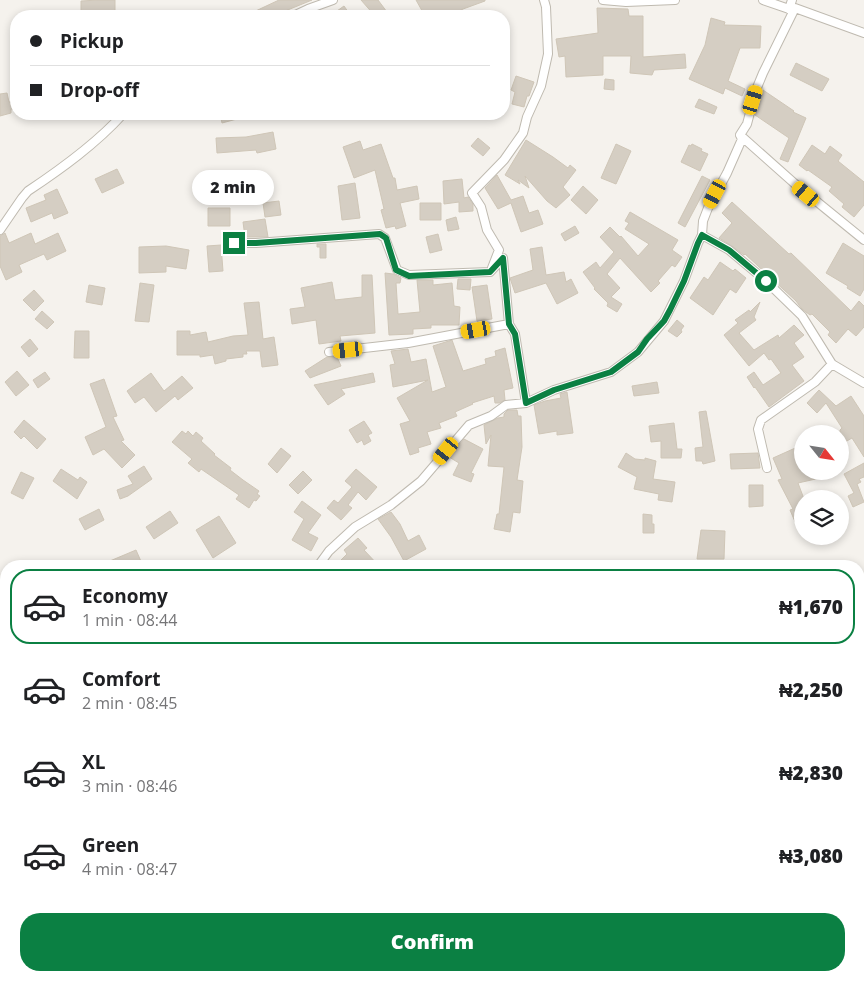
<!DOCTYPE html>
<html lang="en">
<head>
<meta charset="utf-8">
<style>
	:root { --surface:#fff; --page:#f2f2f2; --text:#202124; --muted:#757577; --line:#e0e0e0; --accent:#0b8043 }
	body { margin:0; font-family:"Open Sans",sans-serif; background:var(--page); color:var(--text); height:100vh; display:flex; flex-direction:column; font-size:19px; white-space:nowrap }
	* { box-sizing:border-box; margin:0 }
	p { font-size:16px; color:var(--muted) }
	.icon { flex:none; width:28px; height:28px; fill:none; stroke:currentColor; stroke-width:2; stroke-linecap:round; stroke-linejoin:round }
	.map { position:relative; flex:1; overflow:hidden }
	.drawer { position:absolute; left:0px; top:560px; width:865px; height:421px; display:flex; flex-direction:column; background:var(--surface); border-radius:20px 20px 0 0; box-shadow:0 2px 8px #0003 }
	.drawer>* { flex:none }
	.guide { position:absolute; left:10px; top:10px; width:500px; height:110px; border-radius:20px; box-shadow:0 2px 8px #0003; display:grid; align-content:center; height:110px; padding:0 20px; background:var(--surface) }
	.needle { width:32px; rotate:120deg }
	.tools { position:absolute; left:794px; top:425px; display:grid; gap:10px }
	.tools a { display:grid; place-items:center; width:55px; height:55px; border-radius:50%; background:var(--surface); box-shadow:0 2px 8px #0003; font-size:25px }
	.end { position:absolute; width:22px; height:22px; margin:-11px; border:6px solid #0b8043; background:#fff; box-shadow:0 0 0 2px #fff }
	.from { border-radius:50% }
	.bubble { position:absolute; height:35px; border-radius:18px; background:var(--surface); box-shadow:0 2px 8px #0003; font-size:16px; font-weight:800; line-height:35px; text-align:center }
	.car { position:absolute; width:15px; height:30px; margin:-15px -8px; border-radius:6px; box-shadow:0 0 4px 1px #0007; background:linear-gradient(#f5c518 24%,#345 0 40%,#f5c518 0 76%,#345 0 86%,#f5c518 0) }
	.guide b { display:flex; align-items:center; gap:18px; height:48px; font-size:19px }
	.guide b+b { border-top:1px solid var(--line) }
	.guide i { width:12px; height:12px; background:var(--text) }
	ul { padding:9px 0 0; list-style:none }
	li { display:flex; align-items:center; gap:15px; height:75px; margin:0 10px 8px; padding:0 10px; border:2px solid transparent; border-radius:20px }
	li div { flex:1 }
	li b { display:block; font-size:19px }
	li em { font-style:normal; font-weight:800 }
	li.current { border-color:var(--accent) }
	li>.icon { width:45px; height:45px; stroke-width:1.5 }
	.action { display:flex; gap:10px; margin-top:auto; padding:10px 20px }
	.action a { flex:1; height:58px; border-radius:20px; background:var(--accent); color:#fff; font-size:20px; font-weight:800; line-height:58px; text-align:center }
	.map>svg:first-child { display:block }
	.residential { fill:#e8e4db }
	.building { fill:#d5cec3; stroke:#cfc6b7 }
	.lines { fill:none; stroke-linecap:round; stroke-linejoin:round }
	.minor-casing { stroke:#bfbab0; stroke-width:10 }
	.minor { stroke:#fff; stroke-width:8 }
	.route { stroke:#0b8043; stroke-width:6 }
</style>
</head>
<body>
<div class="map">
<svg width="864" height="981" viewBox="0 0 864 981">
	<rect width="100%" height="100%" fill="#f5f2ed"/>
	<path class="residential" d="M6,909V975H308L310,981H0V911Z"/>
	<path class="building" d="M98,0H115V14L81,16V1Z
		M279,0H312L273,16H245Z
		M361,0H378L390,16H375Z
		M416,0H485V1L463,9L450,16H425Z
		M344,6L351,16H330Z
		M597,8L628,9L629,16H643V57L685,54L686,68L654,70L652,75L630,73L631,56H603V75L566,77L565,56L559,57L556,39L598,33Z
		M711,18L725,22L724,25L761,26L760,48H740L728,81L745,89L742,96L725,88L723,94L689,79L705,45Z
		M796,63L829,79L822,91L790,75Z
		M516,76L534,82L529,96H527L524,107L512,104L515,92L511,90Z
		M605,79L614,80V90L604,89Z
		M763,90L794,111L793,112L806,118L788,162L780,159L789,138L755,115Z
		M7,93L9,102H11L13,109H11V113L0,116V94Z
		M699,99L717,107L714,114L695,107Z
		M220,114H247L248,116L222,123Z
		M273,132L276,149L257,153L256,150L217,153L216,138L246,137Z
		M478,138L490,148L483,156L471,146Z
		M526,140L553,157L568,168L570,165L576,170L563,187L570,195L556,208L547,201L525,176L529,188L518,180L520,184L505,175Z
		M360,141L363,150L381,144L393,178H395L397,190L417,186L419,199L400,203L406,226L396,229L395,226L386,228L381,210L384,209L375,170L354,178L343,147Z
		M616,144L631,151L616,184L601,178Z
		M692,144L702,149L701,151L708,154L700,171L681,162L689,145L691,146Z
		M812,145L825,154L830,146L842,155L838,161L864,182V205L854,217L842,207L844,204L829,191L832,187L808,170L807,171L799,165Z
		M117,169L124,183L102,193L95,179Z
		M497,175L511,200L523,196L529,213L538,210L543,224L521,232L511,203L498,209L485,188Z
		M702,176L710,180L685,227L678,223Z
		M462,179L464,198L468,197L473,204V211L459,212V202L444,204L443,181Z
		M355,183L360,218L342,220L338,186Z
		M583,186L598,200L586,214L571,200Z
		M57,189L68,213L54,219L52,213L31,222L26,208L46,200L44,195Z
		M279,201L281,215L265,217L263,203Z
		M732,202L789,254L791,253L851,311L859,301L864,306V327L856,336L848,329L836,343L828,335L830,332L812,314L810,315L802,309L796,301L745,254L744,255L732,246L719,238L732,223L722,213Z
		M420,203H441V220H420Z
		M208,208H230V226H208Z
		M630,212L678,240L672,250L682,257L675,267L672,265L658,281L660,283L651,292L620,258L607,274L620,288L611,297L622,304L617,312L607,306L608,303L594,289L595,288L583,272L596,262L600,268L614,252L600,237L610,227L620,237L621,236L638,256L649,244L625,229L629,223L625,221Z
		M456,217L459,229L448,231L446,220Z
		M265,219L268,237H245L243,222Z
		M575,226L579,233L565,241L561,234Z
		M5,233L9,243L31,233L35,244L58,233L66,251L47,260L44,254L19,265L22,272L6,280L0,266V236Z
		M438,234L442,250L430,253L426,237Z
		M843,243L864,256V289L860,296L847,288L848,286L826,273Z
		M317,244H326V258H320V247H317Z
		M221,245L223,271L209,272L207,246Z
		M166,246L189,250L186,269L166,266V272L139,273V247Z
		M542,247L546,275L564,272L566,282L571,279L578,293L557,304L546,283L515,293L510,278L533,270L530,249Z
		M720,262L733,271L735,269L746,278L736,293L730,289L713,315L690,298L704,277L708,280Z
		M385,273L393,274L401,278L400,283H396L398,314L420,312L417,280H433V285L452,283L454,306L460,307L459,325H431V328L413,329V334L389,335Z
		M362,275H372L375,333L340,336L341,341L319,344L316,320L292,324L290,309L305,307L301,288L332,282L335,300L362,297Z
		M458,279H471L470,290L457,289Z
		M140,283L154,285L149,322L135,321Z
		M89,285L105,288L102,305L86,302Z
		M487,285L492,319L477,321L472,287Z
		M34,290L44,301L34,311L23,300Z
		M259,302L263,339L274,337L278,365L262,367L260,351H246L247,354H243V357L226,359V361L215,364L213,355L200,357V355H177V331H190V335L206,332L208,342L233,336L248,335L244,303Z
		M760,302L754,317L756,320L739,333L754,350L778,335L779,338L794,325L804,335L794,343L804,357L792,365L804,381L769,407L755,387L754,388L747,377L754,372L763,385L781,373L771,359L769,360L764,353L749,366L724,335L738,323L735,320L749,310L750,312Z
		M42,311L54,322L47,329L35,319Z
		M677,320L684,326L681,330L682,332L677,337L668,331Z
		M75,331H89V358H74Z
		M30,339L38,349L29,357L21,347Z
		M452,340L463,371L486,364L485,359L496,356L495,351L505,348L513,388L504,390L505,400L499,403H495L494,396L472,403L473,404L455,412L457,416L439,423L441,428L427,432L431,444L418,448L419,452L410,455L400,424L410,421L397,398L428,380L393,387L390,365L395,364L391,351L408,349L411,362L426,359L432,392L446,387L433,346Z
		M327,357H337L341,366L310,378L305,371Z
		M17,371L29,385L16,396L5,382Z
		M45,372L50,379L38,388L33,380Z
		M151,373L164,391L182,376L193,388L178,400L175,396L156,412L144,397L135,403L127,391Z
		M373,373L375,382L341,389L345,394L328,405L314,385Z
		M104,379L117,416L113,417L124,440L121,441L135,455L122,468L104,449L93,455L85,437L106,427L90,384Z
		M657,382L659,393L634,396L632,386Z
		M819,390L836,406L851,396L864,416V457L852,438L840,445V430L842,428L826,403L817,413L807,403Z
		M567,392L573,433L557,435V431L539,434L534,405L545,401L561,398L560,394Z
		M508,410H517L518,416H521L522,447L517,480L523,481L520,513L513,512L510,532L494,529L497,514H499L504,467L488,466L491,435L486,444L484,425L498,418L504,417V414Z
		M706,411L715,461L703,464L702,461H696L695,448L703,447L699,412Z
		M24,420L46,439L37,449L24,436L21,439L14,432Z
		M364,421L372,433L368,435L371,441L364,445L362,440L357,443L349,430Z
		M674,423L677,449H682L681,458H661V441L651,442L649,426Z
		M182,431L186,434L188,431L193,436L196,432L203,438L201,441L215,454L214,455L231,468L230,470L243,480L259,491L257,494L260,496L256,501L254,500L249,508L236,499L239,495L201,469L199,472L188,463L192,459L172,442Z
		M464,439L483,449L471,473L474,474L471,482L453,475L459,463L449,457Z
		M802,445V471H818L820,478L798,483L804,499H802V521L796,524L790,510L793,509L778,480L782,479L773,458Z
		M281,448L291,456L277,473L268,464Z
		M626,453L635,459L645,460V458L656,461L653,479L675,482L672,502L658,500L659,494L634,489L637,477L618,467Z
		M758,453L760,468L731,469L730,454Z
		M864,463V477L859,479L861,482L857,484L864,502L853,507L848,496L854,493L844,474Z
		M144,466L152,479L128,496L120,499L117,490L133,484L128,476Z
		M61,469L78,480L80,477L87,482L77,499L53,481Z
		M356,469L377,487L366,500L358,492L348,505L352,508L341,520L327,508L334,500L338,503L352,487L345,481Z
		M303,471L312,480L298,494L289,485Z
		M21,472L34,478L23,499L11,493Z
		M749,485H763V506L749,507Z
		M302,501L321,515L308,533L318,538L311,551L292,540L304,519L294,512Z
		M99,509L104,520L85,530L79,519Z
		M170,511L178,523L154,539L146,527Z
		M391,512L400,524L408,541L419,535L426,549L404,561L391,537L378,519Z
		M643,514L652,515V524H654V533H643Z
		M219,516L236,543L213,558L196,530Z
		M701,530L725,531L724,559H697Z
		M358,538L367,548L364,550L379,566H335L347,554L344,550Z
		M136,550L143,566H98Z"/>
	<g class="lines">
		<defs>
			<path id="minor" d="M603,0L626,2L675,0
				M763,0L789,9
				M795,8L864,33
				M293,16L308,9L333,0
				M740,135L794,183L864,240
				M0,230L22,198L28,191C61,169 96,144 123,114
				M702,235L729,250L766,281L802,316L832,364L864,383
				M233,243H256L379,234L385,238L397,270L409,275L490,272L503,258L509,324L515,334L526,403
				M492,268L499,250L487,230L481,207L472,193L504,160L523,133L527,117L541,86L548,54L546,7L544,0
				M329,352L408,343L509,324
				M767,468L758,429L761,420L815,382L832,364
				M318,566L329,551L355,527L391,505L421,481L469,425L491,416L506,405L526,403L554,390L611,372L638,352L664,321L684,281L698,243L702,235L703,221L708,208L727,173L742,139L740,135L747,124L756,90L763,73L795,8L789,9L792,0
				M394,975L396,981
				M693,975V981
				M831,975L833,981
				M241,981L242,975
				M575,981L576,975"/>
		</defs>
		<use href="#minor" class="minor-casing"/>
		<use href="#minor" class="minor"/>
	</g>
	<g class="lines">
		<path class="route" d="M234,243H256L380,234L386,238L396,270L409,276L490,272L503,258L509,324L515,334L526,403L554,390L611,372L638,352L647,339L664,321L670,310L684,281L698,243L702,235L729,250L766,281"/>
	</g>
</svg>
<div class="tools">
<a><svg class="needle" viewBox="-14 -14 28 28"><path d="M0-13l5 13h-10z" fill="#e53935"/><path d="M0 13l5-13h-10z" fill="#757577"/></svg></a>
<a><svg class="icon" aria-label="layers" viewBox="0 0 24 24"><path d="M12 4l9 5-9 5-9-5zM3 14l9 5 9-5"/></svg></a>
</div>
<i class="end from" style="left:766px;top:281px"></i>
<i class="end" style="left:234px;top:243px"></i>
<div class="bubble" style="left:192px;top:170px;width:82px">2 min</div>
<i class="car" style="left:753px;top:100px;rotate:17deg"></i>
<i class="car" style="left:715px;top:194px;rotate:208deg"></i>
<i class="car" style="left:806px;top:194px;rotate:310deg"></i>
<i class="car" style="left:476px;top:330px;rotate:260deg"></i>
<i class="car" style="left:348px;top:350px;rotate:264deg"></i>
<i class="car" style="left:446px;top:451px;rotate:219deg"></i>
<div class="guide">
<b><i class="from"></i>Pickup</b>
<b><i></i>Drop-off</b>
</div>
<section class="drawer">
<ul>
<li class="current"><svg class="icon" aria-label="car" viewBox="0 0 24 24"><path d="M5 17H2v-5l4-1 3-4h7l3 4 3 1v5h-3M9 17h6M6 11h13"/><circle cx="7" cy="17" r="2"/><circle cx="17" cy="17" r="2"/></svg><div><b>Economy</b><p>1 min · 08:44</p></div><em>₦1,670</em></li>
<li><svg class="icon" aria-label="car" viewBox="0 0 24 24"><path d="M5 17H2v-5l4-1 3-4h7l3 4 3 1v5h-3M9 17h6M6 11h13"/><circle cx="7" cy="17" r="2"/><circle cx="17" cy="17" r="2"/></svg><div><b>Comfort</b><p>2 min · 08:45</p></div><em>₦2,250</em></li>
<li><svg class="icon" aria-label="car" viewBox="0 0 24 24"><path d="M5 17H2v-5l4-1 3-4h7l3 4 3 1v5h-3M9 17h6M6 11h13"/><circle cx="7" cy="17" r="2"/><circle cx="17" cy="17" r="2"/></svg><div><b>XL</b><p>3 min · 08:46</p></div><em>₦2,830</em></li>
<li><svg class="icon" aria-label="car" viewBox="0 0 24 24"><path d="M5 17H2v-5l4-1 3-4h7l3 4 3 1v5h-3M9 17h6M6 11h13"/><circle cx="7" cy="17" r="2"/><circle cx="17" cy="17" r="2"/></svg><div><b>Green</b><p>4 min · 08:47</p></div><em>₦3,080</em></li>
</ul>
<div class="action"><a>Confirm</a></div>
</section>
</div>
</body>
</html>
